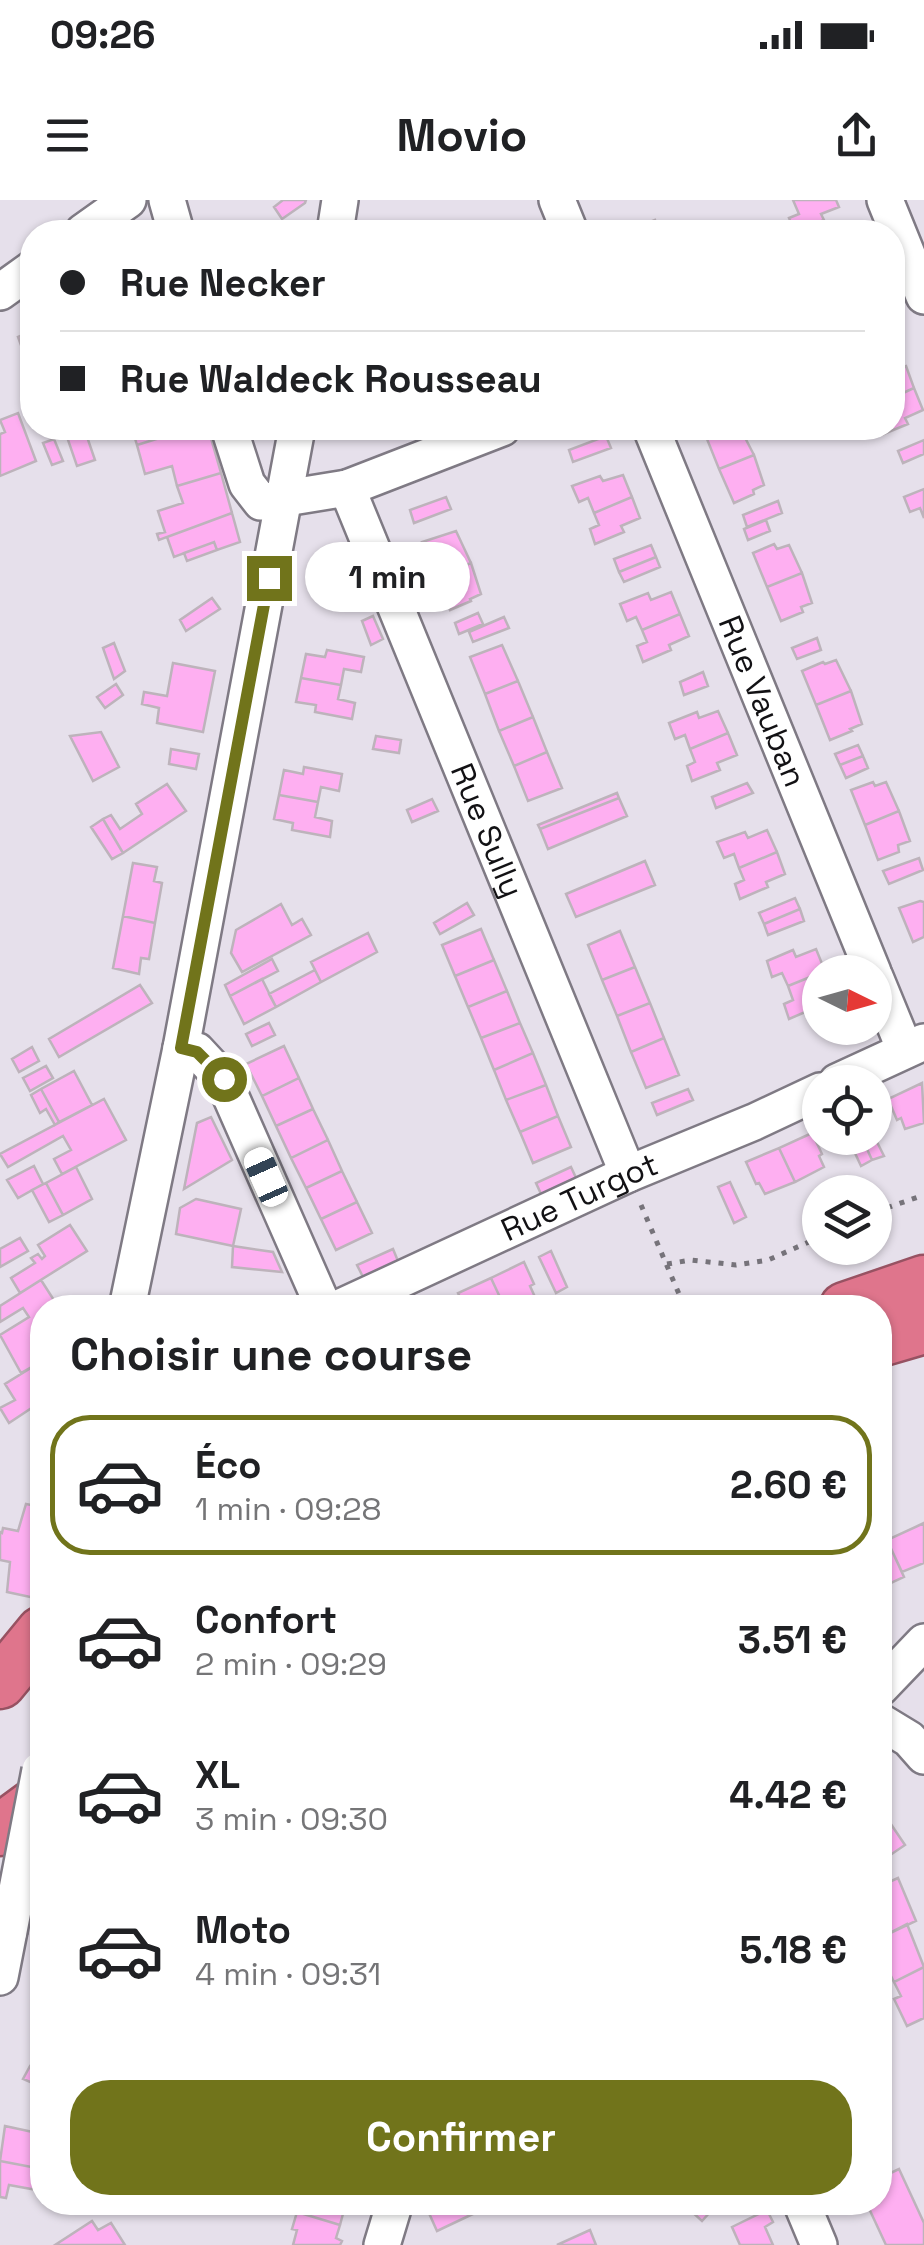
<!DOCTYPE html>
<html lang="fr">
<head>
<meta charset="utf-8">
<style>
	:root { --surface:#fff; --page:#f6f6f6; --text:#202124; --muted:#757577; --line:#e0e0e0; --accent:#71741b }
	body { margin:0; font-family:"Space Grotesk",sans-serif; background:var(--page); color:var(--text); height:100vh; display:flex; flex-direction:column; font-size:38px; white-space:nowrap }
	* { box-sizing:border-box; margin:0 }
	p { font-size:32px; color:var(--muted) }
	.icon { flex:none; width:55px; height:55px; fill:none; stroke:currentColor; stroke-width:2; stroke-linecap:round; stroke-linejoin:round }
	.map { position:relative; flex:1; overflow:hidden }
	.side { position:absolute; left:30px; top:1095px; width:862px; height:920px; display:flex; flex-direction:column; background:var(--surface); border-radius:40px; box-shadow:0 2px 8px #0004 }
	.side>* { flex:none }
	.hud { position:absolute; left:20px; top:20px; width:885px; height:220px; border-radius:40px; box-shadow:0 2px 8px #0004; display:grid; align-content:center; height:220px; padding:0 40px; background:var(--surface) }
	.needle { width:65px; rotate:95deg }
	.tools { position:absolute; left:802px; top:755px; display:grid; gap:20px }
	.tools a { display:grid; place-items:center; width:90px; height:90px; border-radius:50%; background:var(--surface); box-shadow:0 2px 8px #0004; font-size:50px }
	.end { position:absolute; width:45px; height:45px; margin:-22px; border:12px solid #71741b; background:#fff; box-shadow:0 0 0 5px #fff }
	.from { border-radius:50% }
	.bubble { position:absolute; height:70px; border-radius:35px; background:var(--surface); box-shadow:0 2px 8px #0004; font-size:32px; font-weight:800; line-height:70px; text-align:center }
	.car { position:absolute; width:30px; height:60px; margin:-30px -15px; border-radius:12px; box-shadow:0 0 8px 2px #0007; background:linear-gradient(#fff 24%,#345 0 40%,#fff 0 76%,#345 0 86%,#fff 0) }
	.hud b { display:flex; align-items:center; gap:35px; height:95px; font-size:38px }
	.hud b+b { border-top:2px solid var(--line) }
	.hud i { width:25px; height:25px; background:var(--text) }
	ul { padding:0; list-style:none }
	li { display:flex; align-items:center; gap:30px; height:140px; margin:0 20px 15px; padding:0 20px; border:5px solid transparent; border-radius:40px }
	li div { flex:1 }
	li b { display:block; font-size:38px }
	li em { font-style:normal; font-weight:800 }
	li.selected { border-color:var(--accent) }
	li>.icon { width:90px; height:90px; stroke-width:1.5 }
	h2 { padding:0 40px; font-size:45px; line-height:120px }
	.button { display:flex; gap:20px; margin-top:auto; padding:20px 40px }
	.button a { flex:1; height:115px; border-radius:40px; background:var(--accent); color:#fff; font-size:40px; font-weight:800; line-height:115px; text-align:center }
	.status { display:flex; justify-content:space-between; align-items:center; height:70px; padding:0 50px; background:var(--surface); direction:ltr }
	.status svg { height:28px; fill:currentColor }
	header { display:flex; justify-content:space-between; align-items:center; height:130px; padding:0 40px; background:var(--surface); font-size:45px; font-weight:800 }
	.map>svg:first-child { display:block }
	.building { fill:#feaff1; stroke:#bdb3bb; stroke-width:2.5 }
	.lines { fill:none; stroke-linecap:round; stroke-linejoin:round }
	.minor-casing { stroke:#7f7a84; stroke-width:40 }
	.highway-casing { stroke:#975262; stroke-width:55 }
	.path { stroke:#76737a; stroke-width:5; stroke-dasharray:5 8; stroke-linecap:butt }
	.minor { stroke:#fff; stroke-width:35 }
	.highway { stroke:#df758c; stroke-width:50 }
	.minor-bridge-casing { stroke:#7f7a84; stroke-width:40; stroke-linecap:butt }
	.minor-bridge { stroke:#fff; stroke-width:35 }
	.route { stroke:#71741b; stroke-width:12 }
	.labels { text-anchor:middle; stroke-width:10; stroke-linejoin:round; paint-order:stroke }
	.street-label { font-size:32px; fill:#121114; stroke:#e6e0eb }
</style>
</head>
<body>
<div class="status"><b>09:26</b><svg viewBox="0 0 49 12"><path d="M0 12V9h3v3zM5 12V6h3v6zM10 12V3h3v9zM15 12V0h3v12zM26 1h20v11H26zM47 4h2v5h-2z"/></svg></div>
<header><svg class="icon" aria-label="menu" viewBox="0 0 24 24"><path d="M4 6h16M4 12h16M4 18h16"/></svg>Movio<svg class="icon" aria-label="share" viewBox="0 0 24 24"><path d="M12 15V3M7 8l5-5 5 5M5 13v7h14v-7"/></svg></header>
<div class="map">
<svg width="924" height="2045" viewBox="0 0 924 2045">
	<rect width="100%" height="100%" fill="#e6e0eb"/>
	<path class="building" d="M283,0H306L305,3L282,19L274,7Z
		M793,0H836L839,7L821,14L824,20L795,32L789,18L799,14Z
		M655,20L659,32H621L642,23L643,25Z
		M32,131V157L26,159L18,137Z
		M906,166L914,188L892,198V171Z
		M914,188L923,210L905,218L908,224L879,236L875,228H892V198Z
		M18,213L36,261L0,276V234L5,232L0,220Z
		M59,228H84L95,260L77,266L66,234L62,235Z
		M136,228H192L137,245L132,229Z
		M192,228H208L221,273L177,286L172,266L145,274L137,245Z
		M722,228H727L728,231L740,228L754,255L719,269L705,234Z
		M606,236L611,248L573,262L569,250Z
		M54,239L63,261L52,265L43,243Z
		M924,240V254L903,263L898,251Z
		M754,255L764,285L753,290L754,294L734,303L719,269Z
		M221,273L232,313L159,340L157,334L165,332L158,311L183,303L177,286Z
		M623,275L632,297L594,313L588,298L579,302L572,286L600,276L603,281Z
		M924,289V318L920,308L910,312L904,297Z
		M446,297L451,309L414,323L410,310Z
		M632,297L640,318L621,326L624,332L595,344L590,329L599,325L594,313Z
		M778,301L782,313L747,327L743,315Z
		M232,313L240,342L217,350L214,342L174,357L167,337Z
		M766,320L770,331L748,340L744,329Z
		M456,331L471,363L436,377L422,342Z
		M214,342L217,350L187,361L184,353Z
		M774,344L777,349L789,345L802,373L767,387L753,353Z
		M651,345L656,357L619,372L614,359Z
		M656,357L660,367L624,382L619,372Z
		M471,363L481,394L470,399L471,401L450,410L436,377Z
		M802,373L812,403L801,407L803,412L781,421L767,387Z
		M671,392L680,414L642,430L636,417L627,421L620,404L648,393L651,400Z
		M212,398L220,409L186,431L180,420Z
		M478,413L483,424L459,434L455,423Z
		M680,414L689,436L669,445L671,450L643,462L637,446L647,442L642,430Z
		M373,416L383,439L371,445L362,421Z
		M504,417L509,428L473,442L469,432Z
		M817,438L821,450L797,459L792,448Z
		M114,443L125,471L114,479L103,448Z
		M502,445L518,481L485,494L470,457Z
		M327,450L364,457L361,472L344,469L341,485L301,478L306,454L325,457Z
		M836,460L851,491L816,505L802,471L823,462L825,464Z
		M173,463L215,471L203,532L157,523L159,508L142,504L144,492L167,496Z
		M703,472L708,486L684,495L680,482Z
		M301,478L341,485L338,499L355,503L352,519L315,512L316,505L296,502Z
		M518,481L533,517L499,531L485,494Z
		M116,484L123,495L105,508L97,497Z
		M851,491L862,524L850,529L852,531L830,540L816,505Z
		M718,511L728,533L690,549L685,535L675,539L669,523L697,512L699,518Z
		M533,517L547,552L514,566L499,531Z
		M101,532L119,567L93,581L70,536Z
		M728,533L737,555L717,563L720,570L692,581L687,566L695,562L690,549Z
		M376,536L401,540L399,553L373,549Z
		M858,545L863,556L840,565L835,554Z
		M171,549L199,554L196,569L169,564Z
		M547,552L562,588L528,601L514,566Z
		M863,556L868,568L846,578L840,565Z
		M304,567L342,574L339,591L321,587L318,602L279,595L284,570L303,574Z
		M873,582L875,586L886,582L899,611L865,625L851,590Z
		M747,583L753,593L716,608L712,597Z
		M167,584L186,611L123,653L103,619L111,615L120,629L142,614L136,604Z
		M617,593L619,598L540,629L538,625Z
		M279,595L318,602L315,617L332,621L330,637L292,630L293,623L274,619Z
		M619,598L627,616L548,649L540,629Z
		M432,599L438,611L412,622L407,610Z
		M899,611L910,641L898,645L899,652L878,660L865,625Z
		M103,619L123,653L112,659L91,627Z
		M767,630L777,652L739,668L734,654L724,658L717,642L745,632L748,638Z
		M777,652L785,674L766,682L768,687L740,699L735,684L744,680L739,668Z
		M919,658L923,670L889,684L883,671Z
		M645,661L655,685L576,717L566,694Z
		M133,663L157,667L154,681L162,683L155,723L123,716Z
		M795,698L800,709L764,724L759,713Z
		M920,701L924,702V737L913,742L899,708Z
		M467,703L474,715L440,734L434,723Z
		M281,704L292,725L302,719L311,735L242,772L231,753L236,730Z
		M800,709L804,721L768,735L764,724Z
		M123,716L155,723L149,759L141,758L139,774L113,768Z
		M481,729L494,760L455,776L442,745Z
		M620,731L635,767L602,780L588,745Z
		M368,733L377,752L321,782L311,762Z
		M816,749L825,771L788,786L782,773L772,777L767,761L793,750L796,757Z
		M272,759L278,771L230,796L225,785Z
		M494,760L507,791L468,807L455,776Z
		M635,767L650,803L617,816L602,780Z
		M315,770L321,782L276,807L269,794Z
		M820,773V799L815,801L817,807L789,819L784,804L793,800L788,786Z
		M262,779L276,807L244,824L230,796Z
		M140,785L152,803L59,857L49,839Z
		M507,791L520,823L481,838L468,807Z
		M650,803L664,838L631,852L617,816Z
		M269,823L275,835L252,846L246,834Z
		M520,823L533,853L494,870L481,838Z
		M664,838L679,875L646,888L631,852Z
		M284,846L299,878L262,896L246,864Z
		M32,847L39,861L19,872L12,859Z
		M533,853L546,885L506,900L494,870Z
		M46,866L53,878L30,891L23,878Z
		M74,871L92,905L59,922L41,889Z
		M299,878L313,909L276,926L262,896Z
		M922,883L924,923L905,929L901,918L897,920L888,899Z
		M546,885L558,916L520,932L506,900Z
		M41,889L59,922L55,925L46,909L40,913L31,895Z
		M688,889L693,900L657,915L652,903Z
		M104,899L126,940L62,974L54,959L71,950L63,936L8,967L0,954Z
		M313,909L328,940L291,958L276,926Z
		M558,916L571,947L533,963L520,932Z
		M211,917L232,960L184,989L197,923Z
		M812,933L822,954L819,956L824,967L795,982L779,948Z
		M848,938H862L872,960L861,966Z
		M862,938H875L884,956L872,960Z
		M328,940L342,971L306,988L291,958Z
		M779,948L795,982L765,994L759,983L756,984L746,962Z
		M34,966L43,984L18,998L7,980Z
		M76,967L92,999L63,1015L46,983Z
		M571,967L577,980L542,996L536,983Z
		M342,971L357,1002L321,1019L306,988Z
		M730,982L746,1017L734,1023L718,987Z
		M46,983L63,1015L49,1022L32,990Z
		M196,999L241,1009L233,1046L176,1034L180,1008Z
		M357,1002L372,1033L336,1050L321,1019Z
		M70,1025L87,1051L20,1093L11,1078L35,1063L31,1058L38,1054L42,1059L45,1056L38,1045Z
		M20,1038L28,1051L0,1067V1049Z
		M233,1046L273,1052L282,1072L232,1067Z
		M393,1049L398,1061L363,1077L357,1065Z
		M551,1051L567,1087L556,1093L539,1057Z
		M524,1062L534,1084L530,1086L535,1097L518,1108H505L491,1078Z
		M491,1078L505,1108H465L458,1093Z
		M41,1080L59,1108H42V1161L21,1173L0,1135L29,1117L23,1108L0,1122V1106Z
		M34,1166L42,1180V1201L9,1223L0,1208L15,1200L5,1184Z
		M26,1304L42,1307V1359L35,1398L7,1392L10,1362L0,1360V1332L2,1333L3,1328L18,1331Z
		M924,1323V1363L902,1372L887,1340Z
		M888,1342L904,1377L880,1388V1346Z
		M880,1608L905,1645L880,1662Z
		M898,1678L916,1721L884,1736L880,1726V1686Z
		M907,1724L924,1767L894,1782L887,1768L880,1771V1738Z
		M924,1767V1818L907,1826L894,1799L901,1796L894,1782Z
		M30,1866L42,1871V1887L23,1879Z
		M5,1926L42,1934V1969L0,1961Z
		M0,1961L42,1969V1991L9,1985L6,1998L0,1997Z
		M899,1969L924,2023V2045H886L866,2002H880V1978Z
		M300,2002H353L350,2012L344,2010L340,2025L297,2012Z
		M424,2002H473L477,2012L437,2031Z
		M690,2002H719L702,2021L689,2009L692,2005Z
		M767,2010L773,2022L765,2027L773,2045H740L732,2027Z
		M297,2012L340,2025L336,2038L342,2041L340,2045H293L297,2030L292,2029Z
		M92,2021L98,2030L111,2023L125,2045H55Z
		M590,2030L596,2045H557Z"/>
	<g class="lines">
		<defs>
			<g id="minor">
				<path d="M167,0L176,32"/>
				<path d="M557,0L570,32"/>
				<path d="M885,0L924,96"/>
				<path d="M83,32L128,0"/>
				<path d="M335,32L340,0"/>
				<path d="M0,92L32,69"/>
				<path d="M229,228L247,284L261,302L347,288L502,228"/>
				<path id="s1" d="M651,228L873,772"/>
				<path id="s2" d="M347,288L628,974"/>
				<path d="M875,777L905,850"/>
				<path d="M181,848L197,851L223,879L324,1108"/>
				<path d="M837,882L924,842"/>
				<path d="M127,1108L181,848L297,228"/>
				<path id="s3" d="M339,1108L628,974L754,922L820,891"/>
				<path d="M880,1488L924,1442"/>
				<path d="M881,1522L909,1539L924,1556"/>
				<path d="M0,1777L9,1731"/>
				<path d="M801,2002L819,2045"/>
				<path d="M382,2045L395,2002"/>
			</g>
			<path id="highway" d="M845,1108L924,1081
				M880,1141L924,1128
				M0,1483L42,1432
				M0,1630L42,1599"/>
		</defs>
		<use href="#minor" class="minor-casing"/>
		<use href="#highway" class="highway-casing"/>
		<path class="path" d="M641,1005L685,1108
			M875,1012L924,995
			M667,1064L691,1060L736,1065L768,1060L820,1037"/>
		<use href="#minor" class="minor"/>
		<use href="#highway" class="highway"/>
		<defs>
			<path id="minor-bridge" d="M9,1731L40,1570"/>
		</defs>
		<use href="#minor-bridge" class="minor-bridge-casing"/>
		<use href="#minor-bridge" class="minor-bridge"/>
	</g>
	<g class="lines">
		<path class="route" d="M224,879L197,852L181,848L269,378"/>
	</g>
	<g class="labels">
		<g class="street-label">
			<text dy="11" stroke="none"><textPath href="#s1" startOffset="295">Rue Vauban</textPath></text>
			<text dy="11" stroke="none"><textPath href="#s2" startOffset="370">Rue Sully</textPath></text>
			<text dy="11" stroke="none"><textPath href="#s3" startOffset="265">Rue Turgot</textPath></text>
		</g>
	</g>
</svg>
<div class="tools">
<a><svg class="needle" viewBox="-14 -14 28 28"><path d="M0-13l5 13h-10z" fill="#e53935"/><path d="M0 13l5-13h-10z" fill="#757577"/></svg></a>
<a><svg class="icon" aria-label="locate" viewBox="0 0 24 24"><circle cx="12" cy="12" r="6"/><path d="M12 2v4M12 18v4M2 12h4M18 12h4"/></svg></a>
<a><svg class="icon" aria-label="layers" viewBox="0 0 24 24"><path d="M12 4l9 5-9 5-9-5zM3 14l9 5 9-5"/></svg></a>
</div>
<i class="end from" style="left:224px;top:879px"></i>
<i class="end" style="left:269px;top:378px"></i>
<div class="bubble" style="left:305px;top:342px;width:165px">1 min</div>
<i class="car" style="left:266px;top:977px;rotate:336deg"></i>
<div class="hud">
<b><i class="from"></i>Rue Necker</b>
<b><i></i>Rue Waldeck Rousseau</b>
</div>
<section class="side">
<h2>Choisir une course</h2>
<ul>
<li class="selected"><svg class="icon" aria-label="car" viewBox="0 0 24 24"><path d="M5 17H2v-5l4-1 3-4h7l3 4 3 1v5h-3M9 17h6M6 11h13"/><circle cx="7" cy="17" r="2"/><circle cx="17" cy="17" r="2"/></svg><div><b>Éco</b><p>1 min · 09:28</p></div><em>2.60 €</em></li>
<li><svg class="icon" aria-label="car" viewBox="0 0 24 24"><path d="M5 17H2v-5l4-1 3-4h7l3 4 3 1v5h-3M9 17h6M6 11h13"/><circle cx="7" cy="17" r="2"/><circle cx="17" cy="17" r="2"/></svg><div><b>Confort</b><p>2 min · 09:29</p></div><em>3.51 €</em></li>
<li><svg class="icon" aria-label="car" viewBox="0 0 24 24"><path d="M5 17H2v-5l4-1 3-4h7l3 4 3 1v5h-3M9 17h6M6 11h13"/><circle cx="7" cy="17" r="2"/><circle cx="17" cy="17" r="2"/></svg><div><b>XL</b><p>3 min · 09:30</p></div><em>4.42 €</em></li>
<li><svg class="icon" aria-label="car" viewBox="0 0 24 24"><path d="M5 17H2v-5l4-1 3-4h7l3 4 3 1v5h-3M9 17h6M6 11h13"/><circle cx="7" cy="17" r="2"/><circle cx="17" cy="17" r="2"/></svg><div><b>Moto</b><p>4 min · 09:31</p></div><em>5.18 €</em></li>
</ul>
<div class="button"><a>Confirmer</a></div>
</section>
</div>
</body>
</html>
